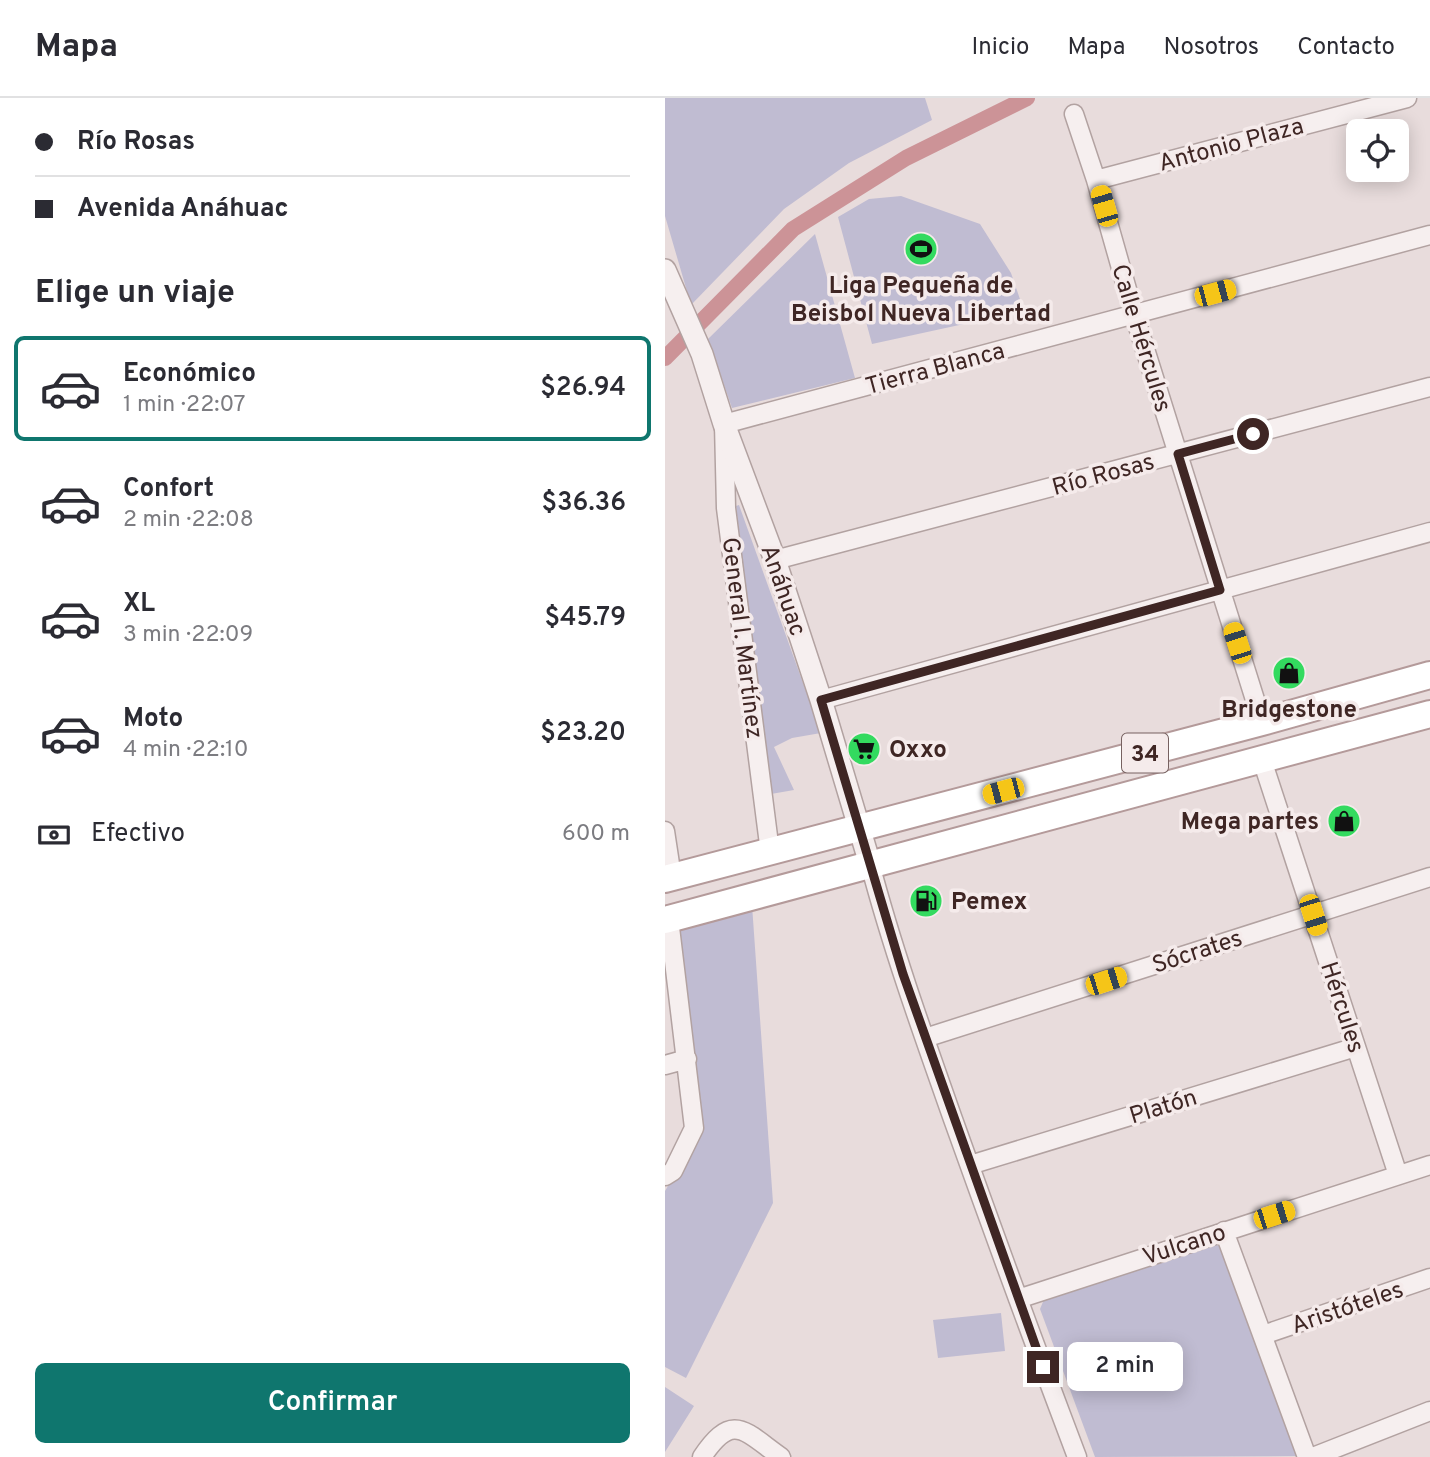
<!DOCTYPE html>
<html lang="es">
<head>
<meta charset="utf-8">
<style>
	:root { --surface:#fff; --page:#f2f2f3; --text:#2b2b33; --muted:#7c7c81; --line:#e1e1e2; --accent:#0f766e }
	body { margin:0; font-family:Overpass,sans-serif; background:var(--page); color:var(--text); height:100vh; display:flex; flex-direction:column; font-size:26px; white-space:nowrap }
	* { box-sizing:border-box; margin:0 }
	p { font-size:23px; color:var(--muted) }
	.icon { flex:none; width:38px; height:38px; fill:none; stroke:currentColor; stroke-width:2; stroke-linecap:round; stroke-linejoin:round }
	.map { position:relative; flex:1; overflow:hidden }
	.details { display:flex; flex-direction:column; background:var(--surface); width:665px }
	.details>* { flex:none }
	.hud { display:grid; align-content:center; height:154px; padding:0 35px; background:var(--surface) }
	.fabs { position:absolute; left:681px; top:21px; display:grid; gap:14px }
	.fabs a { display:grid; place-items:center; width:63px; height:63px; border-radius:10px; background:var(--surface); box-shadow:0 4px 18px #0003; font-size:35px }
	.end { position:absolute; width:32px; height:32px; margin:-16px; border:9px solid #3f2624; background:#fff; box-shadow:0 0 0 4px #fff }
	.from { border-radius:50% }
	.bubble { position:absolute; height:49px; border-radius:10px; background:var(--surface); box-shadow:0 4px 18px #0003; font-size:23px; font-weight:600; line-height:49px; text-align:center }
	.car { position:absolute; width:21px; height:42px; margin:-21px -10px; border-radius:9px; box-shadow:0 0 5px 2px #0007; background:linear-gradient(#f5c518 24%,#345 0 40%,#f5c518 0 76%,#345 0 86%,#f5c518 0) }
	.hud b { display:flex; align-items:center; gap:24px; height:66px; font-size:26px }
	.hud b+b { border-top:2px solid var(--line) }
	.hud i { width:18px; height:18px; background:var(--text) }
	ul { padding:0; list-style:none }
	li { display:flex; align-items:center; gap:21px; height:105px; margin:0 14px 10px; padding:0 21px; border:4px solid transparent; border-radius:10px }
	li div { flex:1 }
	li b { display:block; font-size:26px }
	li em { font-style:normal; font-weight:600 }
	li.current { border-color:var(--accent) }
	li>.icon { width:63px; height:63px; stroke-width:1.5 }
	h2 { padding:0 35px; font-size:32px; line-height:84px }
	.pay { display:flex; align-items:center; gap:18px; height:77px; padding:0 35px; font-size:26px }
	.pay p { margin-inline-start:auto }
	.button { display:flex; gap:14px; margin-top:auto; padding:14px 35px }
	.button a { flex:1; height:80px; border-radius:10px; background:var(--accent); color:#fff; font-size:28px; font-weight:600; line-height:80px; text-align:center }
	header { display:flex; align-items:center; gap:42px; box-sizing:border-box; height:98px; padding:0 35px; background:var(--surface); border-bottom:2px solid var(--line) }
	header strong { font-size:33px }
	nav { display:flex; gap:38px; margin-inline-start:auto; font-size:24px }
	main { display:flex; flex:1; min-height:0 }
	.map>svg:first-child { display:block }
	.green { fill:#c0bcd2 }
	.lines { fill:none; stroke-linecap:round; stroke-linejoin:round }
	.canal { stroke:#cc9397; stroke-width:16 }
	.minor-casing { stroke:#b2a2a1; stroke-width:21 }
	.tertiary-casing { stroke:#b2a2a1; stroke-width:24 }
	.primary-casing { stroke:#b49a9a; stroke-width:30 }
	.minor { stroke:#f6efef; stroke-width:18 }
	.tertiary { stroke:#f6efef; stroke-width:21 }
	.primary { stroke:#fff; stroke-width:26 }
	.route { stroke:#3f2624; stroke-width:9 }
	.labels { text-anchor:middle; stroke-width:7; stroke-linejoin:round; paint-order:stroke }
	.shield { fill:#f5ebeb; stroke:#766160; stroke-width:2 }
	.shield-label { font-size:23px; font-weight:bold; fill:#3f2624 }
	.street-label { font-size:24px; fill:#3f2624; stroke:#f5ebeb }
	.poi-label { font-size:24px; font-weight:bold; fill:#3f2624; stroke:#f5ebeb }
</style>
</head>
<body>
<header>
<strong>Mapa</strong>
<nav><a>Inicio</a><a>Mapa</a><a>Nosotros</a><a>Contacto</a></nav>
</header>
<main>
<section class="details">
<div class="hud">
<b><i class="from"></i>Río Rosas</b>
<b><i></i>Avenida Anáhuac</b>
</div>
<h2>Elige un viaje</h2>
<ul>
<li class="current"><svg class="icon" aria-label="car" viewBox="0 0 24 24"><path d="M5 17H2v-5l4-1 3-4h7l3 4 3 1v5h-3M9 17h6M6 11h13"/><circle cx="7" cy="17" r="2"/><circle cx="17" cy="17" r="2"/></svg><div><b>Económico</b><p>1 min · 22:07</p></div><em>$26.94</em></li>
<li><svg class="icon" aria-label="car" viewBox="0 0 24 24"><path d="M5 17H2v-5l4-1 3-4h7l3 4 3 1v5h-3M9 17h6M6 11h13"/><circle cx="7" cy="17" r="2"/><circle cx="17" cy="17" r="2"/></svg><div><b>Confort</b><p>2 min · 22:08</p></div><em>$36.36</em></li>
<li><svg class="icon" aria-label="car" viewBox="0 0 24 24"><path d="M5 17H2v-5l4-1 3-4h7l3 4 3 1v5h-3M9 17h6M6 11h13"/><circle cx="7" cy="17" r="2"/><circle cx="17" cy="17" r="2"/></svg><div><b>XL</b><p>3 min · 22:09</p></div><em>$45.79</em></li>
<li><svg class="icon" aria-label="car" viewBox="0 0 24 24"><path d="M5 17H2v-5l4-1 3-4h7l3 4 3 1v5h-3M9 17h6M6 11h13"/><circle cx="7" cy="17" r="2"/><circle cx="17" cy="17" r="2"/></svg><div><b>Moto</b><p>4 min · 22:10</p></div><em>$23.20</em></li>
</ul>
<div class="pay"><svg class="icon" aria-label="cash" viewBox="0 0 24 24"><path d="M3 7h18v10H3z"/><circle cx="12" cy="12" r="2"/></svg>Efectivo<p>600 m</p></div>
<div class="button"><a>Confirmar</a></div>
</section>
<div class="map">
<svg width="765" height="1359" viewBox="0 0 765 1359">
	<rect width="100%" height="100%" fill="#e8dcdc"/>
	<path class="green" d="M0,0H260L267,22L184,65L119,111L26,207L0,118Z
		M236,98L315,126L346,175L359,213L207,246L173,119L204,101Z
		M150,136L190,280L67,310L43,241Z
		M74,407L156,635L127,640L109,649L129,692L106,696L71,408Z
		M87,807L108,1105L21,1280L0,1269V1093L34,1036L12,822Z
		M550,1145L555,1149L633,1358L430,1359L375,1211L380,1199Z
		M336,1215L340,1253L273,1260L268,1222Z
		M0,1289L29,1308L0,1354Z"/>
	<g class="lines">
		<path class="canal" d="M0,260L128,131L241,60L362,0"/>
		<defs>
			<path id="minor" d="M409,16L431,82L469,216L597,624
				M431,82L742,0
				M110,462L765,289
				M156,602L765,434
				M597,662L733,1077
				M0,733L7,779
				M105,754L61,410L59,326L765,137
				M205,766C228,853 259,939 289,1024C329,1136 370,1248 412,1359
				M260,940L765,779
				M0,967L22,961
				M305,1067L691,949
				M0,1078L8,1073L29,1030L4,821
				M559,1133L642,1359
				M353,1201L765,1067
				M598,1237L765,1180
				M37,1359C68,1313 79,1333 116,1359
				M648,1359L765,1313"/>
			<path id="tertiary" d="M0,172L37,256L59,326L110,462L156,602L205,766"/>
			<path id="primary" d="M0,781L597,624L765,577
				M0,822L765,616"/>
		</defs>
		<use href="#minor" class="minor-casing"/>
		<use href="#tertiary" class="tertiary-casing"/>
		<use href="#primary" class="primary-casing"/>
		<use href="#minor" class="minor"/>
		<use href="#tertiary" class="tertiary"/>
		<use href="#primary" class="primary"/>
	</g>
	<g class="lines">
		<path class="route" d="M378,1269L238,876L156,602L555,492L513,356L588,336"/>
	</g>
	<defs>
		<symbol id="stadium-disc" viewBox="-11 -11 22 22"><circle r="9.5" fill="#33da5f" stroke="#f5ebeb"/><path d="M0-5a6.5 5 0 1 0 0 10a6.5 5 0 1 0 0-10ZM-3.5-1.8h7v3.6h-7Z" fill="#111"/></symbol>
		<symbol id="shop-disc" viewBox="-11 -11 22 22"><circle r="9.5" fill="#33da5f" stroke="#f5ebeb"/><path d="M-5-2.5h2.3a2.7 3.5 0 0 1 5.4 0H5L5.5 6h-11ZM-1.5-2.5h3a1.5 2.3 0 0 0-3 0Z" fill="#111"/></symbol>
		<symbol id="supermarket-disc" viewBox="-11 -11 22 22"><circle r="9.5" fill="#33da5f" stroke="#f5ebeb"/><path d="M-6-5.5h2.5l.6 2H6L4.5 2H-2.5L-4.4-4H-6ZM-1.5 3.2a1.3 1.3 0 1 0 .1 0ZM3 3.2a1.3 1.3 0 1 0 .1 0Z" fill="#111"/></symbol>
		<symbol id="fuel-disc" viewBox="-11 -11 22 22"><circle r="9.5" fill="#33da5f" stroke="#f5ebeb"/><path d="M-5.5-6h7V0h2V4h1.3V-2.5L3-4.5l.8-.8L6-3V5H2.5V1h-1V6h-7ZM-4.2-4.7v3.2H.2V-4.7Z" fill="#111"/></symbol>
	</defs>
	<g fill-rule="evenodd">
		<use href="#stadium-disc" x="237" y="132" width="38" height="38"/>
		<use href="#shop-disc" x="605" y="556" width="38" height="38"/>
		<use href="#supermarket-disc" x="180" y="632" width="38" height="38"/>
		<use href="#shop-disc" x="660" y="704" width="38" height="38"/>
		<use href="#fuel-disc" x="242" y="784" width="38" height="38"/>
	</g>
	<g class="labels">
		<rect class="shield" x="457" y="635.5" width="46" height="39" rx="5"/>
		<g class="shield-label">
			<text x="480" y="663">34</text>
		</g>
		<g class="street-label">
			<text transform="translate(566 46) rotate(-15)" y="8">Antonio Plaza</text>
			<text transform="translate(477 240) rotate(73)" y="8">Calle Hércules</text>
			<text transform="translate(270 270) rotate(-15)" y="8">Tierra Blanca</text>
			<text transform="translate(438 376) rotate(-15)" y="8">Río Rosas</text>
			<text transform="translate(119 492) rotate(71)" y="8">Anáhuac</text>
			<text transform="translate(78 540) rotate(83)" y="8">General I. Martínez</text>
			<text transform="translate(532 853) rotate(-18)" y="8">Sócrates</text>
			<text transform="translate(678 909) rotate(72)" y="8">Hércules</text>
			<text transform="translate(498 1008) rotate(-17)" y="8">Platón</text>
			<text transform="translate(519 1146) rotate(-18)" y="8">Vulcano</text>
			<text transform="translate(682 1209) rotate(-19)" y="8">Aristóteles</text>
		</g>
		<g class="poi-label">
			<text x="256" y="195">Liga Pequeña de<tspan x="256" dy="28">Beisbol Nueva Libertad</tspan></text>
			<text x="624" y="619">Bridgestone</text>
			<text x="224" y="659" text-anchor="start">Oxxo</text>
			<text x="654" y="731" text-anchor="end">Mega partes</text>
			<text x="286" y="811" text-anchor="start">Pemex</text>
		</g>
	</g>
</svg>
<div class="fabs">
<a><svg class="icon" aria-label="locate" viewBox="0 0 24 24"><circle cx="12" cy="12" r="6"/><path d="M12 2v4M12 18v4M2 12h4M18 12h4"/></svg></a>
</div>
<i class="end from" style="left:588px;top:336px"></i>
<i class="end" style="left:378px;top:1269px"></i>
<div class="bubble" style="left:402px;top:1244px;width:116px">2 min</div>
<i class="car" style="left:439px;top:108px;rotate:344deg"></i>
<i class="car" style="left:550px;top:195px;rotate:75deg"></i>
<i class="car" style="left:572px;top:545px;rotate:342deg"></i>
<i class="car" style="left:338px;top:693px;rotate:255deg"></i>
<i class="car" style="left:648px;top:817px;rotate:162deg"></i>
<i class="car" style="left:441px;top:883px;rotate:72deg"></i>
<i class="car" style="left:609px;top:1117px;rotate:72deg"></i>
</div>
</main>
</body>
</html>
